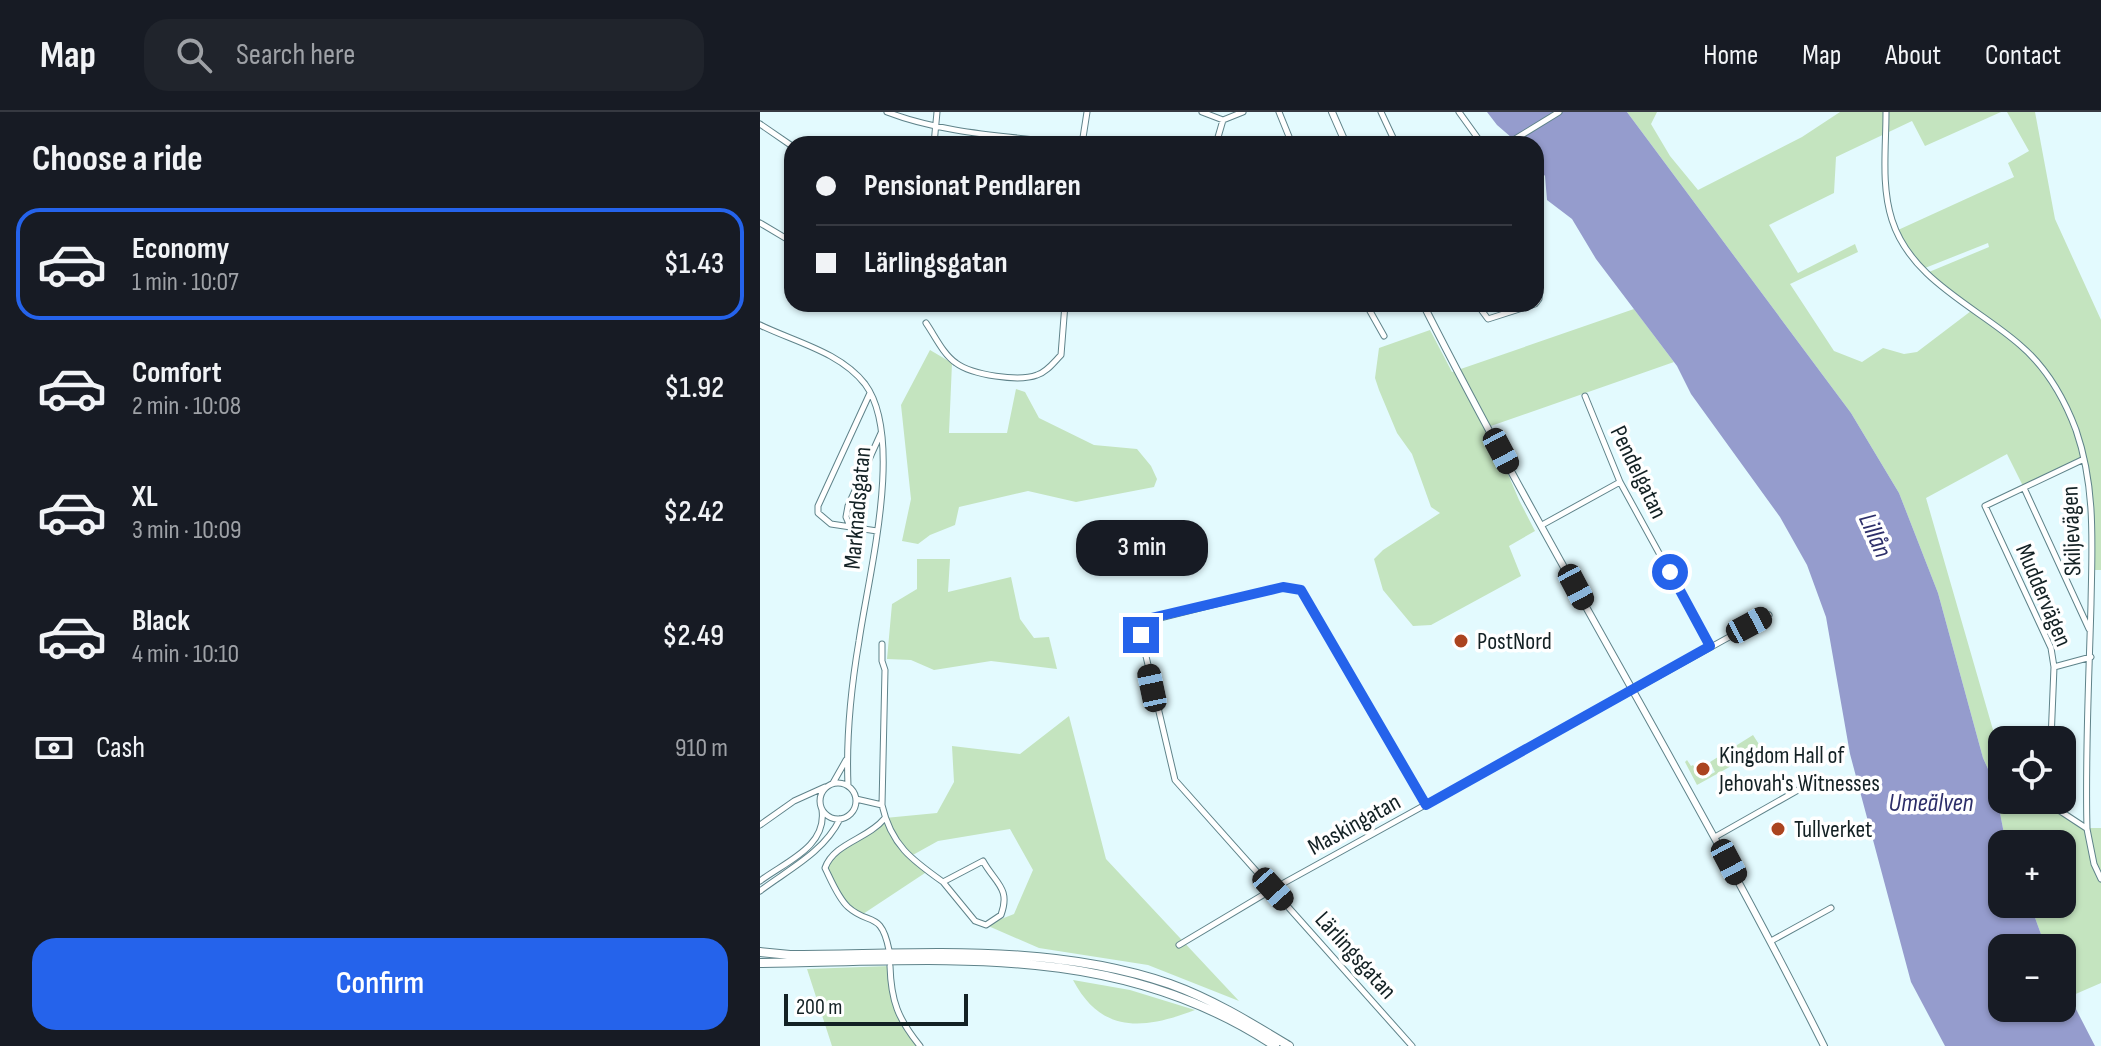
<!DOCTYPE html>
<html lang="en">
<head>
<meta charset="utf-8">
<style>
	:root { --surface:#171b24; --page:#20242c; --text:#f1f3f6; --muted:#9ea1a6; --line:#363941; --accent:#2563eb }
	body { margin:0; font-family:"Sofia Sans Condensed",sans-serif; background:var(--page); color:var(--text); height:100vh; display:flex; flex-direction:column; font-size:30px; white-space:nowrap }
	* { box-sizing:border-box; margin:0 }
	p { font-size:26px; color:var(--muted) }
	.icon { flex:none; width:44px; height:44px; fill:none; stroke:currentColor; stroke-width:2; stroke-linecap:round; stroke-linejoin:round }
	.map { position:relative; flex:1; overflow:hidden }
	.side { display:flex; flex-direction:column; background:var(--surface); width:760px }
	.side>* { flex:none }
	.guide { position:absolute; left:24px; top:24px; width:760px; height:176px; border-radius:24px; box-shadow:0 2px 6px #0004; display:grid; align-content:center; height:176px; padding:0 32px; background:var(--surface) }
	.buttons { position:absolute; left:1228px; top:614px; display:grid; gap:16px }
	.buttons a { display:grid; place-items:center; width:88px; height:88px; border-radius:16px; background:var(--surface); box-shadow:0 2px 6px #0004; font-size:40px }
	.scale { position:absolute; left:24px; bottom:20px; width:184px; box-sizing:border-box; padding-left:8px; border:4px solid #132124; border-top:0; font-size:22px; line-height:28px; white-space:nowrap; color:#132124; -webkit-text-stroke:6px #fff; paint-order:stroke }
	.end { position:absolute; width:36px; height:36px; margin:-18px; border:10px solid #2563eb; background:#fff; box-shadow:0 0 0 4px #fff }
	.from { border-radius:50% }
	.bubble { position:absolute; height:56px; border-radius:24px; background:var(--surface); box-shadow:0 2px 6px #0004; font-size:26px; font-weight:600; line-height:56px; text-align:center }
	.car { position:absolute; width:24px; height:48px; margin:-24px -12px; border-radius:10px; box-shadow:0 0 6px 2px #0007; background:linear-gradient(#222 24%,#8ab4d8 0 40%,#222 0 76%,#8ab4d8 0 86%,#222 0) }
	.guide b { display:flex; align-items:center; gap:28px; height:76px; font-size:30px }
	.guide b+b { border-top:2px solid var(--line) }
	.guide i { width:20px; height:20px; background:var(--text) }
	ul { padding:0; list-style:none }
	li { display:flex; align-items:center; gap:24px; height:112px; margin:0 16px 12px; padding:0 16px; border:4px solid transparent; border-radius:24px }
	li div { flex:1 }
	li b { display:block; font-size:30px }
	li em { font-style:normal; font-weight:600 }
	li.current { border-color:var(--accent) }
	li>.icon { width:72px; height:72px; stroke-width:1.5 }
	h2 { padding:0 32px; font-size:36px; line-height:96px }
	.pay { display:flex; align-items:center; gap:20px; height:88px; padding:0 32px; font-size:30px }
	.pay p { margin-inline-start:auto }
	.action { display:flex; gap:16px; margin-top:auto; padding:16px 32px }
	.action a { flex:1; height:92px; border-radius:24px; background:var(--accent); color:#fff; font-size:32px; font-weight:600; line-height:92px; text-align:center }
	header { display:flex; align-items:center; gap:48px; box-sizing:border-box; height:112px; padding:0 40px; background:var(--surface); border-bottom:2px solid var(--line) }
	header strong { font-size:38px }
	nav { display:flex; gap:44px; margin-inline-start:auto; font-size:28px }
	.search { width:560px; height:72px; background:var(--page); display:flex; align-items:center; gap:20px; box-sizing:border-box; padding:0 28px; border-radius:24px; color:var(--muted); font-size:30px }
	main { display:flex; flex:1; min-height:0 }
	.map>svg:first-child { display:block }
	.green { fill:#c4e4bf }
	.water { fill:#959ccd }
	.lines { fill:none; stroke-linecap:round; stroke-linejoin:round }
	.minor-casing { stroke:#5f838a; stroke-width:7 }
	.tertiary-casing { stroke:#5f838a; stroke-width:8 }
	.trunk-casing { stroke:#5f838a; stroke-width:10 }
	.minor { stroke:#fff; stroke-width:5 }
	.tertiary { stroke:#fff; stroke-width:6 }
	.trunk { stroke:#fff; stroke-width:8 }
	.route { stroke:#2563eb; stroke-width:10 }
	.poi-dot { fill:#ab441f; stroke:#fff; stroke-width:3 }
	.labels { text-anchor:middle; stroke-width:7; stroke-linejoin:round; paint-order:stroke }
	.street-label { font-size:24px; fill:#132124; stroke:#fff }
	.poi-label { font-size:24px; fill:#132124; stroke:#fff; text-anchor:start }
	.water-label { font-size:26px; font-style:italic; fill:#2d2f6a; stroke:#fff }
</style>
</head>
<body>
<header>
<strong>Map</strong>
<div class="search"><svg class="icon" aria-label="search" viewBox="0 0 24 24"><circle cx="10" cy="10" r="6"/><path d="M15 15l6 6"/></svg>Search here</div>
<nav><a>Home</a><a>Map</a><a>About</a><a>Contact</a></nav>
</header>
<main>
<section class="side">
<h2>Choose a ride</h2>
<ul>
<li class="current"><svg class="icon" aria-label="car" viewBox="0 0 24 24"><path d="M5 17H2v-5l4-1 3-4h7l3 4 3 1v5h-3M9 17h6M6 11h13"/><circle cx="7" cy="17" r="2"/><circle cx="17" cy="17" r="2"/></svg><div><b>Economy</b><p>1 min · 10:07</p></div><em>$1.43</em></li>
<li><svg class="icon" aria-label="car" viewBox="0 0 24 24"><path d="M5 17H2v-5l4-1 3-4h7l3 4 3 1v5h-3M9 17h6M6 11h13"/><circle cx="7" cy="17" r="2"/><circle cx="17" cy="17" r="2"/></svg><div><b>Comfort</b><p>2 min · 10:08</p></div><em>$1.92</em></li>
<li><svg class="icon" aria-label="car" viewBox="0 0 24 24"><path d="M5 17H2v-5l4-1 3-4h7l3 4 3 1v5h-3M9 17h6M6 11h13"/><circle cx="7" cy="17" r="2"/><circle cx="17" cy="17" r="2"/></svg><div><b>XL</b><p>3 min · 10:09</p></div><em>$2.42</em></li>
<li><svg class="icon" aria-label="car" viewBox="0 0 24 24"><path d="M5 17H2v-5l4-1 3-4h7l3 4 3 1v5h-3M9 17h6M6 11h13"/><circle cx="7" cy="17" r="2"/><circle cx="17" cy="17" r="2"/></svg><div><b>Black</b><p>4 min · 10:10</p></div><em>$2.49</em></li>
</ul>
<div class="pay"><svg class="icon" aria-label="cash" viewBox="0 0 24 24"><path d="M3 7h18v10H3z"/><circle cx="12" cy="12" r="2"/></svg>Cash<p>910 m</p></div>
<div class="action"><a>Confirm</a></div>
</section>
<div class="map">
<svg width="1341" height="934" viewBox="0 0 1341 934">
	<rect width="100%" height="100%" fill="#e3fafe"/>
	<path class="green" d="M867,0H897L891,12L910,44L938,78L1042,25L1080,0H1241L1165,34L1152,9L1076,45L1074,81L1009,113L1038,161L1095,132L1098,140L1030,172L1074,239L1102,250L1123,236L1144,242L1157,240L1211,199L1219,202L1169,160L1229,135L1228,131L1165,156L1145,132L1138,118L1254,65L1248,51L1269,39L1247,0H1275L1295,107L1341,208V458H1332L1333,403L1324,347L1264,376L1247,342L1166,386L1242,649V688H1290L1294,695L1327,716H1341V871L1311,884L1302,870V836H1286L1270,792H1302V732H1246L1234,670L1223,646L1178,481L1139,381L1091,301Z
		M874,197L914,250L728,315L759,388L775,419L749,434L761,464L671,513L653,514L623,478L614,447L623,438L680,401L671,395L652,342L637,321L619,278L615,266L619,236L670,218L692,260Z
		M170,238L192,251L189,321H247L256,277L265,280L279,306L334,333L377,337L391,354L397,367L394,375L316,390L268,379L199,395L195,413L170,423L158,432L142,429L151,387L141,293Z
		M157,447H190L188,480L251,465L260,507L274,526L289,525L297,557L231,549L174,558L151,548L127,547L132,492L157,477Z
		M309,604L346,747L479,889L388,853L279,836L226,813L254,802L273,758L250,717L178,729L151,744L168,759L103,802L88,795L65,756L71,745L125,706L177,701L194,670L192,634L260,642Z
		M993,623L1002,637L937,673L925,650L927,648L931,654L933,653L942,667L955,660L950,650Z
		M130,854L135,893L160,934H72L47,857Z
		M313,868L370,878L435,898C385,917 342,923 313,868Z"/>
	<path class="water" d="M727,0H867L1091,301L1139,381L1178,481L1223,646L1234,670L1246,732H1242V792H1270L1286,836H1242V896H1302V870L1335,934H1185L1151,870L1090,642L1066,505L1047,453L1020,405L931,282L917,254L836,147L812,107L787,88L785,64L776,53V32H759L737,13Z"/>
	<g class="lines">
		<defs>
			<path id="minor" d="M127,0C184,22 249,24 309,32
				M442,0L463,8L483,0
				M519,0L532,32
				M621,0L636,32
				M699,0L722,32
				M1126,0C1126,36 1121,74 1132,108C1151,168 1217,195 1260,233C1287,256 1304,286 1316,318C1336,376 1332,433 1331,492C1329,567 1325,642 1327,717L1334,752L1341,767
				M0,12L32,34
				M174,32L177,0
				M322,32L327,0
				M456,32L463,8
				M747,32L799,0
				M0,111L32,130
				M776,130L779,146V187L776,191
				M216,192L342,195L368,192
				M606,192L624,224
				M717,192L728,207L775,192
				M166,211C175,224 183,242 196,251C212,263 259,270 277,263C287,260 294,250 301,243L305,192
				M0,213C35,230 80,240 105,272C145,326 108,465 99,529C91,576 86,626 88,674
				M110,281L58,394V401L71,412L117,419
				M825,284L860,370L950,534
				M1264,376L1329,517
				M782,413L860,370
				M90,414L86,405L88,394L121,321
				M122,532V549L125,558L122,693C131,733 152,748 183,770
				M1294,555L1331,545
				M1291,628L1294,555L1291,536L1225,394L1324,347
				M60 689a18 18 0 1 1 36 0a18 18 0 1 1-36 0Z
				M73,671L86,648
				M96,687L122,693
				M1290,688L1294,695L1326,716
				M124,707C108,727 74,731 65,756C71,768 78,786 88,795C109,814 121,798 129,838
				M0,713L34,689L65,675
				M955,725L1054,669
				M223,749C235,771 251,776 241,803L226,813L215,809L183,770Z
				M0,769C25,750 67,735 62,698
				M0,779C29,757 63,741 80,707
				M1011,829L1071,796
				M419,833L513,777L1009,503
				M130,854C131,889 138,907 160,934
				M652,934L415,668L381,523L384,510L523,475L541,478L666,693"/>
			<path id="tertiary" d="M572,0L586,32
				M663,192C790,443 938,682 1064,934"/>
			<path id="trunk" d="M0,840L30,843C157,843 288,830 410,872C452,887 491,911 529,934
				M0,851C181,849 356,828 515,934"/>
		</defs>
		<use href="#minor" class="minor-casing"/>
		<use href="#tertiary" class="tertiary-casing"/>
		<use href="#trunk" class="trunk-casing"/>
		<use href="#minor" class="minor"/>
		<use href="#tertiary" class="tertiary"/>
		<use href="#trunk" class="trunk"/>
	</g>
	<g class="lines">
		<path class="route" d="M381,523L382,513L391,506L523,475L541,478L666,693L950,534L910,460"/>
	</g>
	<g class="poi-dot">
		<circle cx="701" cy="529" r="8"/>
		<circle cx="943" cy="657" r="8"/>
		<circle cx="1018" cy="717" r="8"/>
	</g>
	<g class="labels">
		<g class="street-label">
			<text transform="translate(879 360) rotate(64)" y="8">Pendelgatan</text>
			<text transform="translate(97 396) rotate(-85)" y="8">Marknadsgatan</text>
			<text transform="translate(1311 419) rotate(-92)" y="8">Skiljevägen</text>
			<text transform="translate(1284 483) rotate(67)" y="8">Muddervägen</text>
			<text transform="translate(594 712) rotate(-29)" y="8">Maskingatan</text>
			<text transform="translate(596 843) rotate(48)" y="8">Lärlingsgatan</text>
		</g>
		<g class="poi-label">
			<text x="717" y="537">PostNord</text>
			<text x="959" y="651">Kingdom Hall of<tspan x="959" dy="28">Jehovah's Witnesses</tspan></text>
			<text x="1034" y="725">Tullverket</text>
		</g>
		<g class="water-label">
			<text transform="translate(1116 423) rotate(66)" y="9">Lillån</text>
			<text x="1171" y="699">Umeälven</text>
		</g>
	</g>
</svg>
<div class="buttons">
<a><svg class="icon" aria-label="locate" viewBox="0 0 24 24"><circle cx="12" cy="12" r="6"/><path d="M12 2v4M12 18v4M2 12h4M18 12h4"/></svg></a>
<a>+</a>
<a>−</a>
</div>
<div class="scale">200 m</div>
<i class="end from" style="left:910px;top:460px"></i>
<i class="end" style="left:381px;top:523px"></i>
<div class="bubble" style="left:316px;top:408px;width:132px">3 min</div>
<i class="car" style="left:741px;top:339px;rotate:152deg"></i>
<i class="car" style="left:816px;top:475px;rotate:152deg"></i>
<i class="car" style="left:989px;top:513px;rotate:62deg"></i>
<i class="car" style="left:392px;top:576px;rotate:348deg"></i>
<i class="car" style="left:969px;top:750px;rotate:152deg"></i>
<i class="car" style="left:513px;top:777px;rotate:138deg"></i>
<div class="guide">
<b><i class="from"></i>Pensionat Pendlaren</b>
<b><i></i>Lärlingsgatan</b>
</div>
</div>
</main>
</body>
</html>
